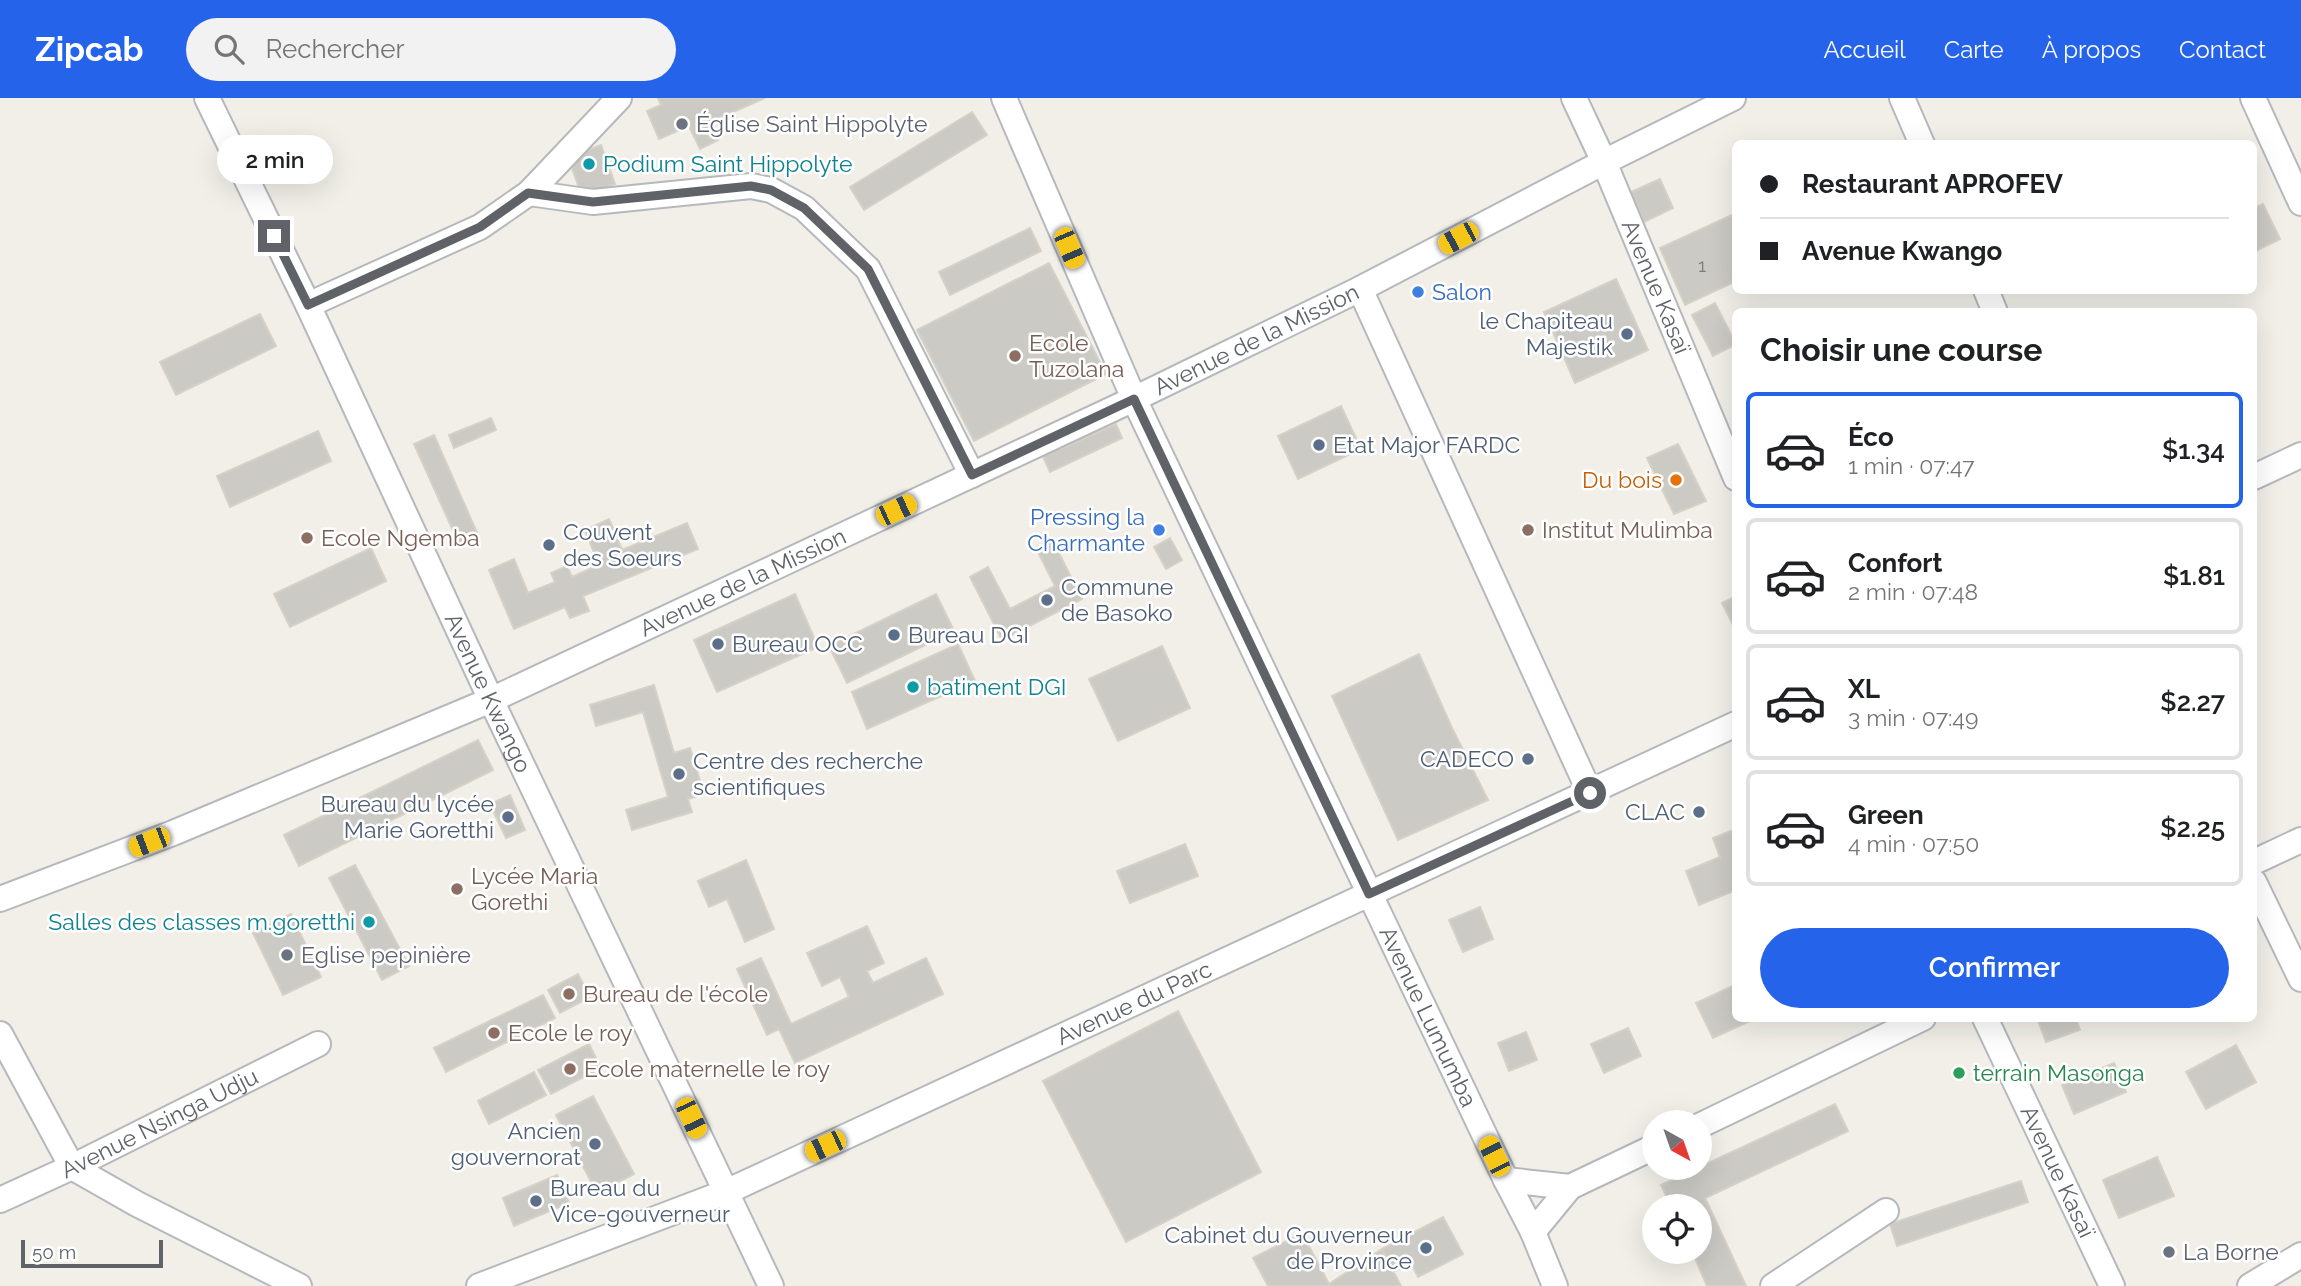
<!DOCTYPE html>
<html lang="fr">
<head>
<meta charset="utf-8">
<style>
	:root { --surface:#fff; --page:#f2f2f2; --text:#202124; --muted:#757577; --line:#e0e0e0; --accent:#2563eb }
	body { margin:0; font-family:Raleway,sans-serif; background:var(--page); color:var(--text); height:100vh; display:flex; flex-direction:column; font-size:26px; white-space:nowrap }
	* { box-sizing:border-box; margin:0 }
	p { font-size:23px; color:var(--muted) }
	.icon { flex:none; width:38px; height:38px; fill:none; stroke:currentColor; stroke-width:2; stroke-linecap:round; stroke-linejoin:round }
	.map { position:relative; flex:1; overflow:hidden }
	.drawer { position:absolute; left:1732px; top:210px; width:525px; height:714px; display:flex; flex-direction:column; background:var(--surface); border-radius:10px; box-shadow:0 7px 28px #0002 }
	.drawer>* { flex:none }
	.banner { position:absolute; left:1732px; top:42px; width:525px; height:154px; border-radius:10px; box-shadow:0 7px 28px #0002; display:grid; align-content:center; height:154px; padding:0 28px; background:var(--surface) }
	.needle { width:46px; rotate:140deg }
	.fabs { position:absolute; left:1642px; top:1012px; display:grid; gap:14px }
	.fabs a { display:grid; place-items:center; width:70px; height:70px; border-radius:50%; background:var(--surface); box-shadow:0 7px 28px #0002; font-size:35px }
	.scale { position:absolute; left:21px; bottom:18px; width:142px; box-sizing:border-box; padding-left:7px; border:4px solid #5f6368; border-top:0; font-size:19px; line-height:24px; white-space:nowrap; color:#5f6368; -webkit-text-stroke:5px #fff; paint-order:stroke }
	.end { position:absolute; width:32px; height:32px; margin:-16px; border:9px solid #5f6368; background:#fff; box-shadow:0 0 0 4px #fff }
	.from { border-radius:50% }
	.bubble { position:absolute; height:49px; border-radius:24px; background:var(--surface); box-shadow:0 7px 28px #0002; font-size:23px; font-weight:600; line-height:49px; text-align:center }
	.car { position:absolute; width:21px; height:42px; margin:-21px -10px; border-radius:9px; box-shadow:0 0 5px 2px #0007; background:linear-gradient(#f5c518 24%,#345 0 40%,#f5c518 0 76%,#345 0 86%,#f5c518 0) }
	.banner b { display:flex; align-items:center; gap:24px; height:66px; font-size:26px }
	.banner b+b { border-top:2px solid var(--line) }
	.banner i { width:18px; height:18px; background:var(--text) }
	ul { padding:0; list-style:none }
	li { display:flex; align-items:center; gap:21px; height:116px; margin:0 14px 10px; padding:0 14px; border:4px solid var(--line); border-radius:10px }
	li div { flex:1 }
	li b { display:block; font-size:26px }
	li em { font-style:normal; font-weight:600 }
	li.on { border-color:var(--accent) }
	li>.icon { width:63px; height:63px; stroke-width:1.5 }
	h2 { padding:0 28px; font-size:32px; line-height:84px }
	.action { display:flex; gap:14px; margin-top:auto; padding:14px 28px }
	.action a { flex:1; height:80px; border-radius:42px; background:var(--accent); color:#fff; font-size:28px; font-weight:600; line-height:80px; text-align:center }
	header { display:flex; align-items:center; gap:42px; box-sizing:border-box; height:98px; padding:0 35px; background:var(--accent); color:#fff }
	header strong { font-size:33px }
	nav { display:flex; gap:38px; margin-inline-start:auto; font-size:24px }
	.search { width:490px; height:63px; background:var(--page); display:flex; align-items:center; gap:18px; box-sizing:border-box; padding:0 24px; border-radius:38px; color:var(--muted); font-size:26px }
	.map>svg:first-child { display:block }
	.building { fill:#cccac5; stroke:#d6d1c6; stroke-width:2 }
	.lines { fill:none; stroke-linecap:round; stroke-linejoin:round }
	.minor-casing { stroke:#b5b8bc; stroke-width:28 }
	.minor { stroke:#fff; stroke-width:24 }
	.route { stroke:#5f6368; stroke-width:9 }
	.worship-dot { fill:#6b7280; stroke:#fff; stroke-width:2.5 }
	.culture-dot { fill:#0f9aa8; stroke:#fff; stroke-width:2.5 }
	.shop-dot { fill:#3f7fe0; stroke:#fff; stroke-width:2.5 }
	.service-dot { fill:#5c6f8a; stroke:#fff; stroke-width:2.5 }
	.education-dot { fill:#8d6e63; stroke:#fff; stroke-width:2.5 }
	.food-dot { fill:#e8710a; stroke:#fff; stroke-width:2.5 }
	.leisure-dot { fill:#2e9e5b; stroke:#fff; stroke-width:2.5 }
	.labels { text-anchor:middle; stroke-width:5; stroke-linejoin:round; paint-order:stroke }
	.number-label { font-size:19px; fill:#7a7d7f }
	.worship-label { font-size:23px; fill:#5b616d; stroke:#fff; text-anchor:start }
	.culture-label { font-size:23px; fill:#0d838f; stroke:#fff; text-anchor:start }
	.street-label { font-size:23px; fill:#5f6368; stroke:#fff }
	.shop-label { font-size:23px; fill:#366cbe; stroke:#fff; text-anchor:start }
	.service-label { font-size:23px; fill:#4e5e75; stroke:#fff; text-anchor:start }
	.education-label { font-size:23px; fill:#785e54; stroke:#fff; text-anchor:start }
	.food-label { font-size:23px; fill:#c56008; stroke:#fff; text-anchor:end }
	.leisure-label { font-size:23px; fill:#27864d; stroke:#fff; text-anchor:start }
</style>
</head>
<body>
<header>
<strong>Zipcab</strong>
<div class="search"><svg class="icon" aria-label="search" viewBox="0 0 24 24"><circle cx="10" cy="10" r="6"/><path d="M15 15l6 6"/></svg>Rechercher</div>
<nav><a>Accueil</a><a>Carte</a><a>À propos</a><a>Contact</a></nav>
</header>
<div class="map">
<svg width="2301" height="1188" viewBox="0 0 2301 1188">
	<rect width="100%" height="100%" fill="#f1efe8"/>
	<path class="building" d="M658,0H765L710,24L718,42L700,51L689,28L659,41L647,13L661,7Z
		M972,14L987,37L864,112L850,89Z
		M601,47L615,86L582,98L568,59Z
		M1660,81L1673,110L1644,124L1631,94Z
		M2263,106L2280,141L2254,154V110Z
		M1736,115V183L1685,207L1660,150Z
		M1030,130L1041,153L950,197L939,174Z
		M1049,165L1106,276L974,343L917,232Z
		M1616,181L1648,252L1575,285L1544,214Z
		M1715,205L1736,246L1713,258L1692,217Z
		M260,216L276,248L176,297L160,264Z
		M1341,308L1361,351L1298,381L1278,338Z
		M491,320L496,332L454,350L449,337Z
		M1116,326L1122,340L1050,374L1040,352L1060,342L1063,350Z
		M318,333L331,363L230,409L217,378Z
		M434,337L478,437L459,446L414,346Z
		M1678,346L1706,403L1674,416L1647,360Z
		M609,421L622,452L687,425L698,451L583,498L589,513L570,520L565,509L514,531L489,472L514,461L528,495L555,484L551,475L567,468L572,479L599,467L585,432Z
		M1170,440L1182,462L1166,471L1154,449Z
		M1052,441L1082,501L1002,542L970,479L988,469L1010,511L1055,488L1036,450Z
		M371,450L386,483L290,529L274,496Z
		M795,496L818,549L717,594L694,542Z
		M936,496L954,533L847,585L829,548Z
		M1736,498V533L1722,505Z
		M958,546L975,583L867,631L852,594Z
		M1162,548L1190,610L1118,643L1089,581Z
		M1419,556L1452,630L1488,702L1398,742L1332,598Z
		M654,587L674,655L690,650L704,696L688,701L692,714L632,732L626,712L668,699L643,614L596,628L590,607Z
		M478,642L493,672L299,768L284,737Z
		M510,697L525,732L506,740L490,706Z
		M1736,731V792L1699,807L1686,773L1720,759L1713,740Z
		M1185,746L1198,778L1130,805L1117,773Z
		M746,762L774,831L745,844L727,801L709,809L698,783Z
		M355,767L409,868L382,882L329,780Z
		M1480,809L1493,841L1463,854L1449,822Z
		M291,816L321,879L283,897L253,835Z
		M867,828L884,865L867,873L873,885L926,860L943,896L795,965L779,931L767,937L737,871L761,860L791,926L849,899L840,879L822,888L807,855Z
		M578,876L590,899L560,915L548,892Z
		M1735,887L1736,920L1752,922L1713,940L1696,905Z
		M543,897L555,920L446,974L434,950Z
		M1178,913L1261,1074L1126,1144L1043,983Z
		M2037,920H2076L2080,932L2046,944Z
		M1628,930L1641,958L1604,975L1591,946Z
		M1526,934L1537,962L1509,973L1498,945Z
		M589,946L601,970L551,996L538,972Z
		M2236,947L2256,984L2206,1011L2186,974Z
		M2114,965L2126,994L2074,1016L2062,987Z
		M534,974L546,997L489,1026L478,1003Z
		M593,998L634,1076L597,1095L556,1017Z
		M1835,1006L1848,1033L1705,1100L1746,1188H1707L1692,1153H1699V1108H1671L1661,1087Z
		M2157,1059L2174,1098L2119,1120L2103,1082Z
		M557,1077L569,1105L514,1128L503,1100Z
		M2021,1083L2028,1104L1897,1148L1890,1126Z
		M1443,1119L1463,1156L1418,1179L1411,1165L1393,1174L1382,1151Z
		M1302,1135L1329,1186L1382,1151L1401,1188H1268L1253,1160Z"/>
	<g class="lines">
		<defs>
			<g id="minor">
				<path id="s1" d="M207,0L308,207L491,602L771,1188"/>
				<path id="s2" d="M1004,0L1134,301L1506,1082L1533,1134L1555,1188"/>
				<path id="s3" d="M1574,0L1604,64L1736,380"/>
				<path d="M1902,0L1922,46"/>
				<path d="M2253,0L2301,105"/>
				<path d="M529,95L593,104L751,88L771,92L804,110L868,171L972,377"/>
				<path d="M1360,191L1590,695"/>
				<path d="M1986,192L1995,214"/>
				<path d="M308,207L480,129L529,95L619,0"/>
				<path d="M2254,379L2301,357"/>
				<path d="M2254,764L2301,742"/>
				<path d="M2254,784L2301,881"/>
				<path id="s4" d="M0,801L173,735L491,602L1134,301L1360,191L1604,64L1733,0"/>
				<path id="s5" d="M1985,920L2112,1188"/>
				<path d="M0,936L72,1069L137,1106L299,1188"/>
				<path d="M1699,1028L1923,920"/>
				<path d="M1506,1082L1570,1089"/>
				<path id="s6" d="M0,1102L72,1069L318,946"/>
				<path d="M1533,1134L1570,1089L1654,1049"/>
				<path id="s7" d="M479,1188L726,1094L1736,626"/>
				<path d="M1773,1188L1886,1113"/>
				<path d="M2250,1188L2301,1157"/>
			</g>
		</defs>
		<use href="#minor" class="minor-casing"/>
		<use href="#minor" class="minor"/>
	</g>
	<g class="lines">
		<path class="route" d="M274,138L308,207L480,129L528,95L593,104L751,88L771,92L804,110L868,171L972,377L1134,301L1369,796L1590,695"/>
	</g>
	<g class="worship-dot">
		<circle cx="682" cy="26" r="7"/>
		<circle cx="287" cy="857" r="7"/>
		<circle cx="2169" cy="1154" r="7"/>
	</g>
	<g class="culture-dot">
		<circle cx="589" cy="66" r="7"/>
		<circle cx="913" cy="589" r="7"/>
		<circle cx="369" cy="824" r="7"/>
	</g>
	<g class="shop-dot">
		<circle cx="1418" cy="194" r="7"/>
		<circle cx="1159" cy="432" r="7"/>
	</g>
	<g class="service-dot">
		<circle cx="1627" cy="236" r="7"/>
		<circle cx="1319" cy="347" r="7"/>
		<circle cx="549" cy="447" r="7"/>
		<circle cx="1047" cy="502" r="7"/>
		<circle cx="894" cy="537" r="7"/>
		<circle cx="718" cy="546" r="7"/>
		<circle cx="1528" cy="661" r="7"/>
		<circle cx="679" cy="676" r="7"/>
		<circle cx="1699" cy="714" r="7"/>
		<circle cx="508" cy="719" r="7"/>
		<circle cx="595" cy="1046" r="7"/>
		<circle cx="536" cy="1103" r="7"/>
		<circle cx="1426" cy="1150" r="7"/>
	</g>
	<g class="education-dot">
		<circle cx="1015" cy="258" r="7"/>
		<circle cx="1528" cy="432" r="7"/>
		<circle cx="307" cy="440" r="7"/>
		<circle cx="457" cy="791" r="7"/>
		<circle cx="569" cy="896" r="7"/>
		<circle cx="494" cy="935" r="7"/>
		<circle cx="570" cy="971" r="7"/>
	</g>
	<circle class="food-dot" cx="1676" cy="382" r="7"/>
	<circle class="leisure-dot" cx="1959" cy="975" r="7"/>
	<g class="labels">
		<g class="number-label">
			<text x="1702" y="174">1</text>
		</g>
		<g class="worship-label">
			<text x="696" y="34">Église Saint Hippolyte</text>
			<text x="301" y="865">Eglise pepinière</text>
			<text x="2183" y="1162">La Borne</text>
		</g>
		<g class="culture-label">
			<text x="603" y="74">Podium Saint Hippolyte</text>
			<text x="927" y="597">batiment DGI</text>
			<text x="355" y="832" text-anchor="end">Salles des classes m.goretthi</text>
		</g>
		<g class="street-label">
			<text dy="8" stroke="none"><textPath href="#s3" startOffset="206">Avenue Kasaï</textPath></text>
			<text dy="8" stroke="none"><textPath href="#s4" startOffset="1376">Avenue de la Mission</textPath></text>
			<text dy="8" stroke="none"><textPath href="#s4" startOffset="808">Avenue de la Mission</textPath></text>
			<text dy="8" stroke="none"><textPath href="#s1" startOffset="658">Avenue Kwango</textPath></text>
			<text dy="8" stroke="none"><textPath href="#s7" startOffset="714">Avenue du Parc</textPath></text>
			<text dy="8" stroke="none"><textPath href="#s2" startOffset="1012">Avenue Lumumba</textPath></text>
			<text dy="8" stroke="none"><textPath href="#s6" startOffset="177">Avenue Nsinga Udju</textPath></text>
			<text dy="8" stroke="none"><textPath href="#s5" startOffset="170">Avenue Kasaï</textPath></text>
		</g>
		<g class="shop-label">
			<text x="1432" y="202">Salon</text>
			<text x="1145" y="427" text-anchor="end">Pressing la<tspan x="1145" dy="26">Charmante</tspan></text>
		</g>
		<g class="service-label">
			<text x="1613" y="231" text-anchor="end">le Chapiteau<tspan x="1613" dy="26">Majestik</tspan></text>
			<text x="1333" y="355">Etat Major FARDC</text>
			<text x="563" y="442">Couvent<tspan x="563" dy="26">des Soeurs</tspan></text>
			<text x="1061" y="497">Commune<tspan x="1061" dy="26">de Basoko</tspan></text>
			<text x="908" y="545">Bureau DGI</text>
			<text x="732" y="554">Bureau OCC</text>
			<text x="1514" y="669" text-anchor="end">CADECO</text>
			<text x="693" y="671">Centre des recherche<tspan x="693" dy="26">scientifiques</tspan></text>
			<text x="494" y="714" text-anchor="end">Bureau du lycée<tspan x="494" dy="26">Marie Goretthi</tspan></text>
			<text x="1685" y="722" text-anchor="end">CLAC</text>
			<text x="581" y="1041" text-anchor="end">Ancien<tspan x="581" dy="26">gouvernorat</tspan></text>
			<text x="550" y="1098">Bureau du<tspan x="550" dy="26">Vice-gouverneur</tspan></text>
			<text x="1412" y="1145" text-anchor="end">Cabinet du Gouverneur<tspan x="1412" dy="26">de Province</tspan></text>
		</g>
		<g class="education-label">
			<text x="1029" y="253">Ecole<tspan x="1029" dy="26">Tuzolana</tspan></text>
			<text x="1542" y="440">Institut Mulimba</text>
			<text x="321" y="448">Ecole Ngemba</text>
			<text x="471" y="786">Lycée Maria<tspan x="471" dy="26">Gorethi</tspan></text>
			<text x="583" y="904">Bureau de l'école</text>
			<text x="508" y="943">Ecole le roy</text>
			<text x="584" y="979">Ecole maternelle le roy</text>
		</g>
		<g class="food-label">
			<text x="1662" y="390">Du bois</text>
		</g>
		<g class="leisure-label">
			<text x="1973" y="983">terrain Masonga</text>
		</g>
	</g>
</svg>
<div class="fabs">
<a><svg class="needle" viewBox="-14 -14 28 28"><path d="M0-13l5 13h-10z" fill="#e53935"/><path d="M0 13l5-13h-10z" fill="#757577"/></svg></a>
<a><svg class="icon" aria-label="locate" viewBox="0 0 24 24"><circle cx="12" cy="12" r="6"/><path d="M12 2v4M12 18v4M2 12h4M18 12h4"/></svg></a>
</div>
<div class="scale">50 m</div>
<i class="end from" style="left:1590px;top:695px"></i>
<i class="end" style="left:274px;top:138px"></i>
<div class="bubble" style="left:217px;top:37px;width:116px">2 min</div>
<i class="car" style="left:1458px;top:140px;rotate:242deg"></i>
<i class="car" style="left:1069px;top:150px;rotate:157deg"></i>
<i class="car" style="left:896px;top:412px;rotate:65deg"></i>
<i class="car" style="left:149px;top:744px;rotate:249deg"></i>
<i class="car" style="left:691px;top:1020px;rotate:155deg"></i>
<i class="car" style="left:825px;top:1048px;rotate:245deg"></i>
<i class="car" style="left:1494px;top:1058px;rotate:334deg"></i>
<div class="banner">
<b><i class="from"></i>Restaurant APROFEV</b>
<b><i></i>Avenue Kwango</b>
</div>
<section class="drawer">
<h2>Choisir une course</h2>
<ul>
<li class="on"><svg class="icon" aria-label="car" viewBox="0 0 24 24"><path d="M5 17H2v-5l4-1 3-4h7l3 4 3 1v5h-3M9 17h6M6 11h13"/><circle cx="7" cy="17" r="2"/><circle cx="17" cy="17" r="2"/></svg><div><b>Éco</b><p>1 min · 07:47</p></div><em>$1.34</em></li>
<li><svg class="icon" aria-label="car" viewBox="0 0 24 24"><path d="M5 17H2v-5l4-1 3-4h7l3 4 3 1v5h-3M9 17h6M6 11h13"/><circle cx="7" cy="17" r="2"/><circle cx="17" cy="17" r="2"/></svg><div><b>Confort</b><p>2 min · 07:48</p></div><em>$1.81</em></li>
<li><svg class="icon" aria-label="car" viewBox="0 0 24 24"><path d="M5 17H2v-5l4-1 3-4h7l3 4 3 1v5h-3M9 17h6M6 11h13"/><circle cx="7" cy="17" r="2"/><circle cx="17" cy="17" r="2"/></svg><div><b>XL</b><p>3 min · 07:49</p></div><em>$2.27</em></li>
<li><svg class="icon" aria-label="car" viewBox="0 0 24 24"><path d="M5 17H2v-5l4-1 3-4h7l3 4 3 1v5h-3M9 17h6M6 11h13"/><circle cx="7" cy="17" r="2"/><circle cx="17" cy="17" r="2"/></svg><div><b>Green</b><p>4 min · 07:50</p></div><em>$2.25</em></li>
</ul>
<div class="action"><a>Confirmer</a></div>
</section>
</div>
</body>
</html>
